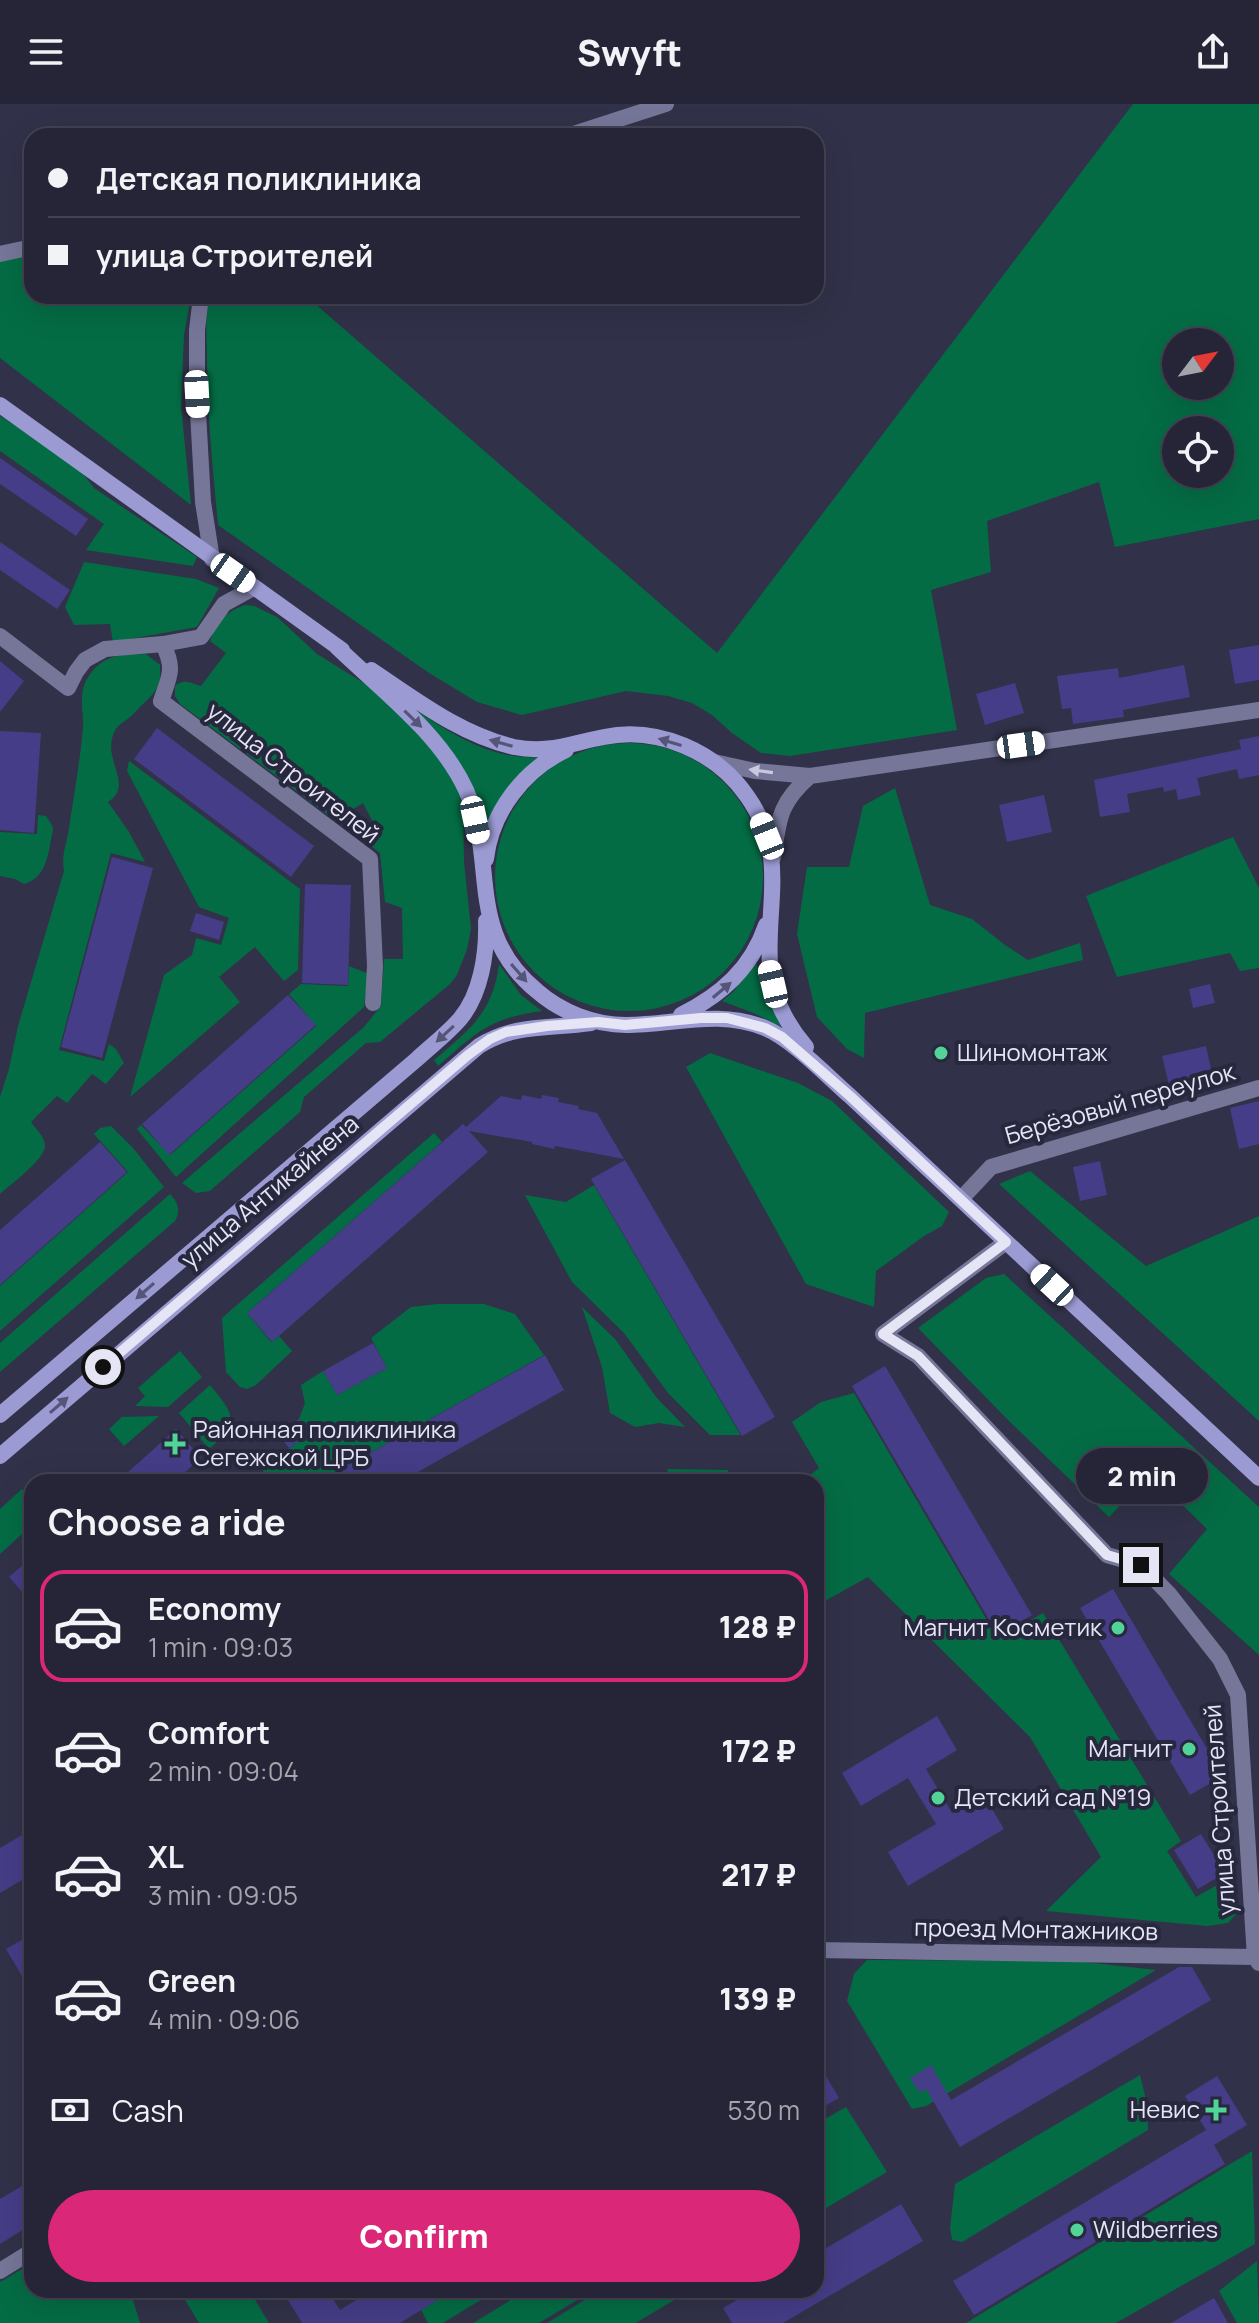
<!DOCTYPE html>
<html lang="en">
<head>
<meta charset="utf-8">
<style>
	:root { --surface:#252537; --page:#2d2d3f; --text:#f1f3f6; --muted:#a3a5ad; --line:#424252; --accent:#db2777 }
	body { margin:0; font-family:Manrope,sans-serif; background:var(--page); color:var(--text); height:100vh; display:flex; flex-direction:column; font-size:30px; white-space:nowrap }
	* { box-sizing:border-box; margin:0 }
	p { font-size:26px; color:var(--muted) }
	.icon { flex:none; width:44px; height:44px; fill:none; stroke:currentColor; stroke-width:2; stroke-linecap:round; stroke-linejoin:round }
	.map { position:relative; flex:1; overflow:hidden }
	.side { position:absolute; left:24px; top:1370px; width:800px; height:824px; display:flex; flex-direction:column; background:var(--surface); border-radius:24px; box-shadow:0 8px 32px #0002,0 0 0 2px var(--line) }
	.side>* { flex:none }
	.guide { position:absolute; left:24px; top:24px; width:800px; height:176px; border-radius:24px; box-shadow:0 8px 32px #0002,0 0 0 2px var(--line); display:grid; align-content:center; height:176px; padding:0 24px; background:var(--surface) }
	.needle { width:52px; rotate:58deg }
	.buttons { position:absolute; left:1162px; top:224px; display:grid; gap:16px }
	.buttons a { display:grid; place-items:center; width:72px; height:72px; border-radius:50%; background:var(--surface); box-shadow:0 8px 32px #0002,0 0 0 2px var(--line); font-size:40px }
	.end { position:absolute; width:36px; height:36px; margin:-18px; border:10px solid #e5e5f5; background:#111; box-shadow:0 0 0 4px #111 }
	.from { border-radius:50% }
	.bubble { position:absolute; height:56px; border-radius:28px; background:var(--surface); box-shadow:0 8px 32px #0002,0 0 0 2px var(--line); font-size:26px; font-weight:800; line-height:56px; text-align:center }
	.car { position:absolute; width:24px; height:48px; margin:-24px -12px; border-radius:10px; box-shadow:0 0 6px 2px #0007; background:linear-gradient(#fff 24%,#345 0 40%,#fff 0 76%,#345 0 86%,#fff 0) }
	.guide b { display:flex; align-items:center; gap:28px; height:76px; font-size:30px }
	.guide b+b { border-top:2px solid var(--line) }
	.guide i { width:20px; height:20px; background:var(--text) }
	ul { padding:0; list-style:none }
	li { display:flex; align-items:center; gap:24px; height:112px; margin:0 16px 12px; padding:0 8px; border:4px solid transparent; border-radius:24px }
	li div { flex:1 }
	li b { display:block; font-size:30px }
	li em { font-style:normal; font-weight:800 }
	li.selected { border-color:var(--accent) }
	li>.icon { width:72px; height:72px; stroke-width:1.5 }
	h2 { padding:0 24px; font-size:36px; line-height:96px }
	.pay { display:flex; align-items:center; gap:20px; height:88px; padding:0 24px; font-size:30px }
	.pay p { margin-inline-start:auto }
	.primary-button { display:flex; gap:16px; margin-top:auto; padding:16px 24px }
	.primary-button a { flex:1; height:92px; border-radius:48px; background:var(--accent); color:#fff; font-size:32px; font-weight:800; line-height:92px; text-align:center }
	header { display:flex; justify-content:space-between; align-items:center; height:104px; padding:0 24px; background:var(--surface); font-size:36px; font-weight:800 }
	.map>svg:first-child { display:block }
	.green { fill:#046c45; fill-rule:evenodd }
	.building { fill:#453d87 }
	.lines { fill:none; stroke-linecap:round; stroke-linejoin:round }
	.street { stroke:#767699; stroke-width:16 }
	.secondary { stroke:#9b9ad2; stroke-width:16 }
	.oneway { fill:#555579 }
	.oneway2 { fill:#c9c9de }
	.route { stroke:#e5e5f5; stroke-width:10 }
	.poi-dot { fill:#52d397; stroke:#27273e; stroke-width:3 }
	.labels { text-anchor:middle; stroke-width:8; stroke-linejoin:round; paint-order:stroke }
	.street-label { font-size:24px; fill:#e5e5f5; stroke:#27273e }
	.poi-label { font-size:24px; fill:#e5e5f5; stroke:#27273e; text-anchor:start }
</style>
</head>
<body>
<header><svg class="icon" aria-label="menu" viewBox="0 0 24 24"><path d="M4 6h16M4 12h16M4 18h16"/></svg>Swyft<svg class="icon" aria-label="share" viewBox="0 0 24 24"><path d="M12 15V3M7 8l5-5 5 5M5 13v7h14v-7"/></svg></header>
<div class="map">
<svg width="1259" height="2219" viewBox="0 0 1259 2219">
	<rect width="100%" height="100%" fill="#313149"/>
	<path class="green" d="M1133,0H1259V415L1115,443L1099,378L987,417L991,468L931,486L957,626L790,652L761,649L732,629L712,611L692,599L668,592L626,587L522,611L477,598L429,569L218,421C213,365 207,310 207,254C207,234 204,210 211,192H306L717,549ZM1176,238H1220V282H1176ZM1176,326H1220V370H1176Z
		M32,151V192H191L184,231L181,302L191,401L0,254V157Z
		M0,312L76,360L94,384L197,453L193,462L86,446L104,420L0,347Z
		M84,458L196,475L219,484L197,523L113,538L110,520L74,521L65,503Z
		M245,501L254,502L277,513L317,550L375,586L452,663L463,704L464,758L471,825L467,845L457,871L450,880L380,938L366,939L304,993L300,1008L210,1087L196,1089L182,1079L364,923L381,902L384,855H403L402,804L385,798L380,749L359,733L373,718L363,699L335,716L180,600L175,592V582C184,574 191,579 201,582L226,549L210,537C216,518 227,507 245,501Z
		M146,550L160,561C161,581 158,586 144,599C139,603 136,608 131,612C121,621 116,620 112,635C106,659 133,682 108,698L129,728L145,758L111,749L59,946L104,957L109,940L116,945L124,959L106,980L92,970L67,999L57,992L31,1018C36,1025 44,1032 45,1041C46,1055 11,1080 0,1090V993L9,965L18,922L64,767C61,751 67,739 69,724C74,691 80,657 83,624C84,608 78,590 87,575C102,550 120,551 146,550Z
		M394,591C427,613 463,641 503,650C515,653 528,653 540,654L484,733L475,694Z
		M495 773a134 134 0 1 1 268 0a134 134 0 1 1-268 0Z
		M129,657L300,785L298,866L284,877L255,843L219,873L240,898L130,993L164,871L192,851L196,834L221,841L229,814L199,803L127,667Z
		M895,684L930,801L972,815L1005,841L1028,856L1080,839L1083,856L865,909L864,954L847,945L817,913L797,830L807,763H849L863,702Z
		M38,711L46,712L52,721L53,726C48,748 48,773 24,780L15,775L0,772V728L37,730Z
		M1233,733L1259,784V864L1240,867L1230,849L1117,873L1086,792Z
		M756,859L781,923L756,910L722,897L732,889Z
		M499,860L521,891L542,907C489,914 476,929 438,962L434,956C469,926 493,909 499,860Z
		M349,862L369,870L364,903L176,1073L137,1025L141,1021L170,1051L316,922L289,890L301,880L348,882Z
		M710,949L798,979L832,997L949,1108L942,1122L924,1132L876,1167L874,1203L806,1180L686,963Z
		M111,1022L133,1044L164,1083L0,1227V1182L128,1068L94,1030L100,1024Z
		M434,1029L442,1038L247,1209L271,1238L279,1232L292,1247L256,1281L247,1285L240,1283L226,1268L222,1214Z
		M1030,1067L1146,1162L1259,1112V1317L999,1080Z
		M594,1081L740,1330V1331H710L668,1289L624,1229L572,1178L525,1091L566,1098Z
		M170,1090C178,1098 181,1107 175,1117L0,1268V1239Z
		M1004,1170L1259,1403V1551L1169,1470L1207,1425L1151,1370L1109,1413L1009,1317L918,1224L986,1174Z
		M438,1200H484L515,1210L544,1251L318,1378H269L262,1365L263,1357L268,1352L275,1355L309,1329L299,1315L305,1299L301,1281L323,1267L337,1291L387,1264L371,1234L411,1203Z
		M582,1203L616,1236L656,1293L685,1323L659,1319L635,1323L610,1309L602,1263Z
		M180,1247L202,1273L168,1303L135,1302L145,1292L138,1284Z
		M210,1281C234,1310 241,1318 209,1345L179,1309Z
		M854,1289L998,1535L1043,1509L1181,1737L1167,1747L1196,1793L1226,1776L1235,1796L1237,1809L1228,1819L1207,1822L1046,1807L1101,1753L1030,1633L868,1473L816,1502V1378H801L819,1364L792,1318L821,1298Z
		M159,1312L124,1342L109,1325L122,1313Z
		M667,1365L728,1366L729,1378H670Z
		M22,1385L32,1396V1421L0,1450V1405Z
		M867,1856L1075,1857L1156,1866L926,2002L912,2005L847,1897L854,1870Z
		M1140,1971L1147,2000L1148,2026L962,2138L952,2136L950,2124L955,2080Z
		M846,2003L887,2068L816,2110V2020Z
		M1252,2047L1255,2140L1116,2219H966Z
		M1257,2157L1259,2219H1237L1219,2187Z
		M32,2159V2186H130L140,2219H0V2178Z
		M179,2186H249L269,2219H199Z
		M455,2186H497L443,2219H428L421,2206Z
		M527,2186H594L539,2219H473Z
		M601,2186H673L675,2189L674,2196L636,2219H547Z"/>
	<path class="building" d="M0,354L88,415L76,432L0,380Z
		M0,438L70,486L57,505L0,466Z
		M1259,541V576L1235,580L1229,546Z
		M0,557L24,577L0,608Z
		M1184,561L1190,593L1123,606L1124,613L1073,620L1071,604L1062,605L1057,572L1118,564L1119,574Z
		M1015,579L1024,609L985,621L976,590Z
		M157,624L314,742L291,773L134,655Z
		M0,627L41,629L34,729L0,726Z
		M1259,632V671L1239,675L1237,665L1197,674L1201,691L1178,696L1176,685L1164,688L1163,683L1127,690L1130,708L1100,713L1094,676L1241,645L1239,636Z
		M1044,691L1052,728L1007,738L999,701Z
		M112,753L153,764L102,954L61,943Z
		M305,780L351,781L348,881L302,879Z
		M196,809L224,818L219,836L190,827Z
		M1210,880L1215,899L1193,904L1189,885Z
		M288,891L316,921L169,1051L142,1020Z
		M1206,942L1213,974L1170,985L1162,952Z
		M522,991L541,995L542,991L559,994L558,998L579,1002L578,1005L597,1009L624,1055L555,1042L554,1045L532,1040V1038L469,1027L488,1048L272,1238L247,1209L463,1020L466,1023L501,992L521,996Z
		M1259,997V1040L1239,1045L1230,1004Z
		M100,1038L127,1068L0,1181V1126Z
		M625,1056L775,1313L742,1332L591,1075Z
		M1100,1057L1107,1091L1080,1097L1073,1063Z
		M373,1239L387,1264L337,1291L323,1267Z
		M545,1251L564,1286L400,1378H318Z
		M885,1262L1032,1511L998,1531L852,1282Z
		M299,1315L310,1329L289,1344L278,1330Z
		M176,1325L201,1354L174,1378H117Z
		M32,1453V1499L9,1473Z
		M1113,1485L1223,1672L1190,1691L1080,1504Z
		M937,1612L957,1646L926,1665L952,1709L983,1690L1004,1725L908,1782L888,1748L936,1720L908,1674L861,1702L842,1669Z
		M32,1725V1770L0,1789V1744Z
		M1201,1730L1225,1769L1198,1785L1174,1746Z
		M32,1830V1889L6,1845Z
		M1179,1863H1192L1211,1896L960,2043L926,1985L920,1989L910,1974L931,1961L951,1996Z
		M816,1955L839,1994L816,2007Z
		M1217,1972L1247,2021L1214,2041L1225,2060L974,2211L953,2177L1206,2026L1185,1992Z
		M32,2076V2120L0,2140V2095Z
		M901,2100L923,2137L783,2219H732L723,2204L754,2186H816V2150Z
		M282,2186H327L340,2206L373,2186H454L400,2219H302Z
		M1214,2194L1228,2219H1171Z"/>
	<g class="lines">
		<path class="street" d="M567,32L666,0
			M0,150L32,143
			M201,192L197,226V290L203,398L212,455
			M0,532L68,584L76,568L85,556L105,545L163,540L201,533L224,500L253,484
			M163,540C175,565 170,571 161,597L370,755L375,862L373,899
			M714,658L755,667L810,672L1259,606
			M773,754C779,716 778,700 810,672
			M961,1095L991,1063L1259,984
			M1006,1138L883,1230L918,1252L1107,1451L1141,1461L1169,1490L1220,1555L1238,1591L1255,1853L1259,1859
			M816,1846L1255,1853
			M0,2167L32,2147"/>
		<path class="secondary" d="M0,301L342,546
			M336,542C380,585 440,629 466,686C498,758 464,827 537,887C561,908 594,921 626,921C674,921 718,905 765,924C792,935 827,972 850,992L1259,1374
			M371,566C416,596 461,631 514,643C549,650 571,639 604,633C657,622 716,647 747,692C788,750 766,798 770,862C771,891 787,921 806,943
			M486,755C491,708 524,666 566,646
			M681,911C721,891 751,865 766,821
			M0,1311L417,955C431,942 447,930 460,915C481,890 487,850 486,817
			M0,1352L479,942C516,919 550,925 591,919"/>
	</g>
	<defs><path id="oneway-solid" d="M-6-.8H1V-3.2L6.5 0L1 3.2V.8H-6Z" transform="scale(2)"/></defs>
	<g class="oneway">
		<use href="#oneway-solid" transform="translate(413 615) rotate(44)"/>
		<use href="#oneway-solid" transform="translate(670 638) rotate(-163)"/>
		<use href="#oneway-solid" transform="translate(501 639) rotate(-164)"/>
		<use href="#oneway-solid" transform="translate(519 869) rotate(49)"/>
		<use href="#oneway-solid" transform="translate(722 886) rotate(-40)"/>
		<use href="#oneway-solid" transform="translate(445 930) rotate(137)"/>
		<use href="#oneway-solid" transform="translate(145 1187) rotate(139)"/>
		<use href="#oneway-solid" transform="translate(59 1301) rotate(-41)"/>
	</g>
	<use class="oneway2" href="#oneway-solid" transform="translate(761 667) rotate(-172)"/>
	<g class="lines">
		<path class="route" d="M103,1263L468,951L490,935L506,928L547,922L598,918L625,921L701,914H727L765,924L782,933L850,992L1006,1138L883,1230L918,1252L1107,1451L1141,1461"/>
	</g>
	<g class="poi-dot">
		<circle cx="941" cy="949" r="8"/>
		<path d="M171 1328h8v8h8v8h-8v8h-8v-8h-8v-8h8z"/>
		<circle cx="1118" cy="1524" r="8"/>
		<circle cx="1189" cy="1645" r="8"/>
		<circle cx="938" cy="1694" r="8"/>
		<path d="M1212 1994h8v8h8v8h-8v8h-8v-8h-8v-8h8z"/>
		<circle cx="1077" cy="2126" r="8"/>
	</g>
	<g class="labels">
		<g class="street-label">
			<text transform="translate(293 669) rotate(38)" y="8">улица Строителей</text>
			<text transform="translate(1120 1000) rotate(-16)" y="8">Берёзовый переулок</text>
			<text transform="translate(270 1088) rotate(-40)" y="8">улица Антикайнена</text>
			<text transform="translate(1220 1706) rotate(-94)" y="8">улица Строителей</text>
			<text transform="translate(1036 1826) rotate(1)" y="8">проезд Монтажников</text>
		</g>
		<g class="poi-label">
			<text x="957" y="957">Шиномонтаж</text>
			<text x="193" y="1334">Районная поликлиника<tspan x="193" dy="28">Сегежской ЦРБ</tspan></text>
			<text x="1102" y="1532" text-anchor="end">Магнит Косметик</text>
			<text x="1173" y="1653" text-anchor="end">Магнит</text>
			<text x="954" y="1702">Детский сад №19</text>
			<text x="1200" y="2014" text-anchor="end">Невис</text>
			<text x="1093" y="2134">Wildberries</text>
		</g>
	</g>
</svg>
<div class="buttons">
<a><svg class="needle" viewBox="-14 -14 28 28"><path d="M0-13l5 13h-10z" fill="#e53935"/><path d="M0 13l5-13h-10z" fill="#a3a5ad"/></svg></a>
<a><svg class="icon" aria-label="locate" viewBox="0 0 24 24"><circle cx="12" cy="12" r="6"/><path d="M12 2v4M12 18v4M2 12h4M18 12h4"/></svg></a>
</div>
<i class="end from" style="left:103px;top:1263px"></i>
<i class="end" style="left:1141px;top:1461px"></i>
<div class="bubble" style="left:1076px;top:1344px;width:132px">2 min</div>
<i class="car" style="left:197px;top:290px;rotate:177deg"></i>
<i class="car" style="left:233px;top:469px;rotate:125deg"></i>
<i class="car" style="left:1021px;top:641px;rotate:82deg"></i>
<i class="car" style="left:475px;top:716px;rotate:168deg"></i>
<i class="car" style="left:767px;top:732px;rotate:338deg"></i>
<i class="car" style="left:773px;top:880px;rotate:347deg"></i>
<i class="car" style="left:1052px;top:1181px;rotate:313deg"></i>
<div class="guide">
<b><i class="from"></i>Детская поликлиника</b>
<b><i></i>улица Строителей</b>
</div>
<section class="side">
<h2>Choose a ride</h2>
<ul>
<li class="selected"><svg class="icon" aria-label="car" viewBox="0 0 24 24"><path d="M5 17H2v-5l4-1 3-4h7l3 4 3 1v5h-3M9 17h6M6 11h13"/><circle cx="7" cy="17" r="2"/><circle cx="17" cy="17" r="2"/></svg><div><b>Economy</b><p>1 min · 09:03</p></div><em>128 ₽</em></li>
<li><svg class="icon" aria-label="car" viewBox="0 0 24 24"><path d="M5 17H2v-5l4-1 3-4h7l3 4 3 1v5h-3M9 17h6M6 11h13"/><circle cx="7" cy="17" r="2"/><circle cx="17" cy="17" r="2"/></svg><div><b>Comfort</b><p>2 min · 09:04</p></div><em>172 ₽</em></li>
<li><svg class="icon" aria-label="car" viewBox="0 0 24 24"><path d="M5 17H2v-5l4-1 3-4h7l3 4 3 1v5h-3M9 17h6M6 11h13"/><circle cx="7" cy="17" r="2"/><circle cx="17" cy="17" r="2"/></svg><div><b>XL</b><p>3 min · 09:05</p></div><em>217 ₽</em></li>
<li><svg class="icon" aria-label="car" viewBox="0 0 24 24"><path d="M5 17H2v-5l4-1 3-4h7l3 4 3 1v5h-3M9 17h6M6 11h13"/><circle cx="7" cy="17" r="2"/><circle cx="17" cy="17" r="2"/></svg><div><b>Green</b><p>4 min · 09:06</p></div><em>139 ₽</em></li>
</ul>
<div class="pay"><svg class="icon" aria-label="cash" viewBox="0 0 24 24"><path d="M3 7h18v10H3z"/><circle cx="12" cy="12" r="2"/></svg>Cash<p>530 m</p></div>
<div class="primary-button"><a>Confirm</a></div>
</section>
</div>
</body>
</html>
